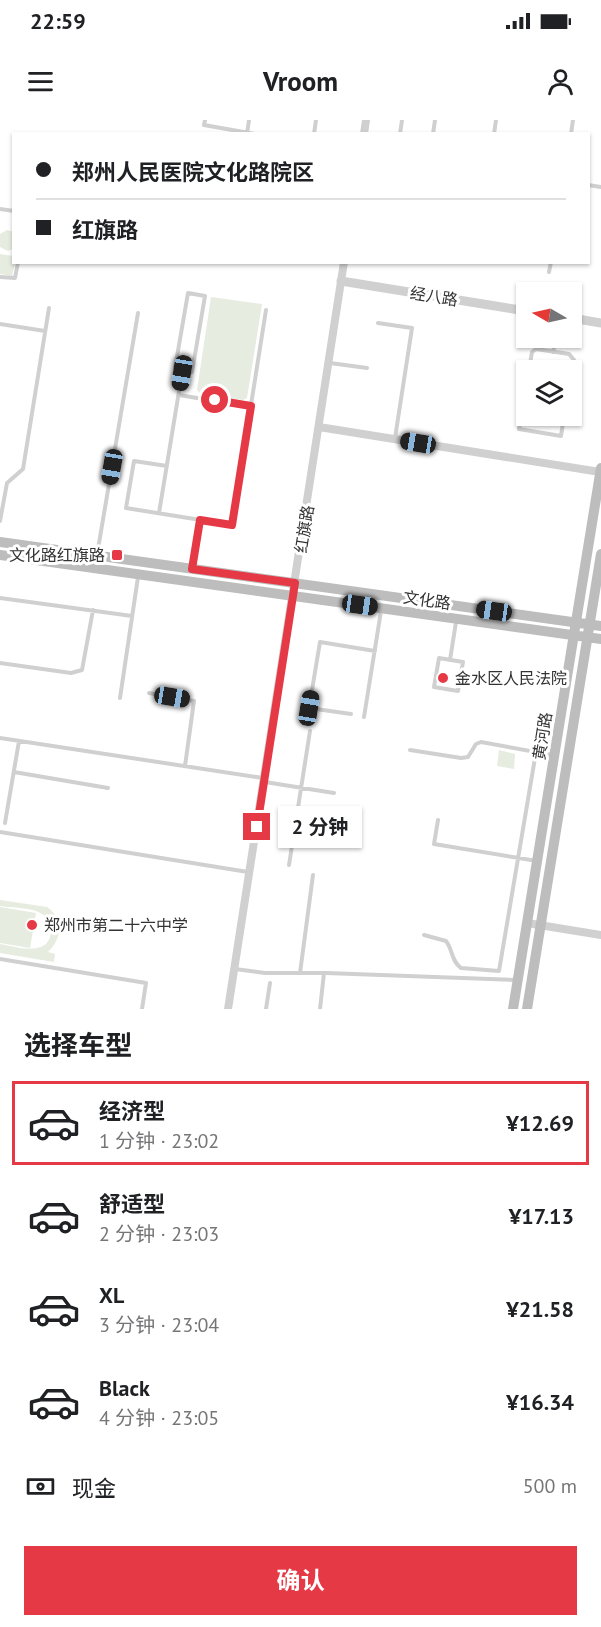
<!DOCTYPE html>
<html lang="zh">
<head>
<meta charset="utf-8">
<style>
	:root { --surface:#fff; --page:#f6f6f6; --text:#202124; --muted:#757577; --line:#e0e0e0; --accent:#e63946 }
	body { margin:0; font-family:"PT Sans","Noto Sans SC",sans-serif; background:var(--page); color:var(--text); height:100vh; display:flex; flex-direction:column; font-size:22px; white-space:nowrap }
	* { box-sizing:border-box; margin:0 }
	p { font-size:20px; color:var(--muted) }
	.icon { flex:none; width:33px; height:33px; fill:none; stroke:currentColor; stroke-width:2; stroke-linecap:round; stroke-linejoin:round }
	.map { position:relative; height:889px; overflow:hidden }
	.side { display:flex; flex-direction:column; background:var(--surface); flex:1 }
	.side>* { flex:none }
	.top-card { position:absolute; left:12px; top:12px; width:578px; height:132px; border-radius:0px; box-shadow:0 2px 4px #0004; display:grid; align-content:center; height:132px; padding:0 24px; background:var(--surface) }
	.needle { width:39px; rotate:279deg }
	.tools { position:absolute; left:516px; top:162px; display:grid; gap:12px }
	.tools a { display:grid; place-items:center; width:66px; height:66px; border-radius:0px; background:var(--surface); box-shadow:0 2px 4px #0004; font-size:30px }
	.end { position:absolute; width:27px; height:27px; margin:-14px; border:8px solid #e63946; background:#fff; box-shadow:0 0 0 3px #fff }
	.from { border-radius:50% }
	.bubble { position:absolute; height:42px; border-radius:0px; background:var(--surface); box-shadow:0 2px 4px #0004; font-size:20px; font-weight:700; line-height:42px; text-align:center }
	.car { position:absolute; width:18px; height:36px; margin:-18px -9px; border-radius:8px; box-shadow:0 0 4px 2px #0007; background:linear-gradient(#222 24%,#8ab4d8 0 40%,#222 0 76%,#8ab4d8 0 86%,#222 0) }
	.top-card b { display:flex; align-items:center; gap:21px; height:57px; font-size:22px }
	.top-card b+b { border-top:2px solid var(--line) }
	.top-card i { width:15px; height:15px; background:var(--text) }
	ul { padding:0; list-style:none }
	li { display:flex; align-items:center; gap:18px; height:84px; margin:0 12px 9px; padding:0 12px; border:3px solid transparent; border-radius:0px }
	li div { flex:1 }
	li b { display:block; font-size:22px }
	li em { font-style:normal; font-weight:700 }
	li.active { border-color:var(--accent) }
	li>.icon { width:54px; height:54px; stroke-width:1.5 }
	h2 { padding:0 24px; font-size:27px; line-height:72px }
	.pay { display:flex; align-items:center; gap:15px; height:66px; padding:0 24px; font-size:22px }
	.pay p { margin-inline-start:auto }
	.cta { display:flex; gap:12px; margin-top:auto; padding:12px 24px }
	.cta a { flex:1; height:69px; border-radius:0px; background:var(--accent); color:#fff; font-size:24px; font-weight:700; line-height:69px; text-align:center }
	.status { display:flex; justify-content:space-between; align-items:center; height:42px; padding:0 30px; background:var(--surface); direction:ltr }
	.status svg { height:16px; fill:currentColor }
	header { display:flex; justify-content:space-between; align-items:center; height:78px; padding:0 24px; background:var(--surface); font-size:27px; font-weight:700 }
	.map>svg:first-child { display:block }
	.green { fill:#e6ecdf }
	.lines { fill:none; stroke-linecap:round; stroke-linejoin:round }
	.service { stroke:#d0d0d0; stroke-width:4 }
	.minor { stroke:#d0d0d0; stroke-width:8 }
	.tertiary { stroke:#d0d0d0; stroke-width:9 }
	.secondary { stroke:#bdbdbd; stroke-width:10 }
	.route { stroke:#e63946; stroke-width:8 }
	.poi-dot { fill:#e63946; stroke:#fff; stroke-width:2 }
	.labels { text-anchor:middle; stroke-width:6; stroke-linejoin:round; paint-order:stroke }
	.street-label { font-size:16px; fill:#333; stroke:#fff }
	.poi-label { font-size:16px; fill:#333; stroke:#fff; text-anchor:start }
</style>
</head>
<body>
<div class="status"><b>22:59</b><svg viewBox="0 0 49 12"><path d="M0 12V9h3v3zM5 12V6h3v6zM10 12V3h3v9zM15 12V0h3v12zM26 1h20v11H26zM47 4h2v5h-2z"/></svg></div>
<header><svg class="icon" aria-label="menu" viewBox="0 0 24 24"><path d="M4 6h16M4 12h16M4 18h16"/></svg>Vroom<svg class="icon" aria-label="person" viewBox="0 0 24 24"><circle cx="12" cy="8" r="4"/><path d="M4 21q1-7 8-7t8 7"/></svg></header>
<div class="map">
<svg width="601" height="889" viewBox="0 0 601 889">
	<rect width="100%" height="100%" fill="#fff"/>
	<path class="green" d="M7,110L14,112L13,129L8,131L0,127V114Z
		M0,134L13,136L15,143L12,156L0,154Z
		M211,177L262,184L247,278L243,280L200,273L197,270Z
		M499,630L515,634L514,649L497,646Z
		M0,780L47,787C64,799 62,819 48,832L55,834L54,842L0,833V824C16,827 51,838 51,810C51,804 48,798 42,794C32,787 12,788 0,786Z
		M0,787L36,793L30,828L0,823Z"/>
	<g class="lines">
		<path class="service" d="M205,0L204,5L255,14
			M247,14L249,0
			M314,14L316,0
			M400,14L402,0
			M433,14L435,0
			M494,14L496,0
			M571,14L573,0
			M588,65L601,67
			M0,89L14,91
			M549,152L551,142
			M0,157L15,158L18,142
			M378,203L412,208L395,318
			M0,204L45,211
			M553,232L556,218
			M330,243L367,248
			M529,250L532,232L536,229L569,234L574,240L572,252
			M526,264L519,309L561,316L564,296
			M179,275L251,287
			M167,346L134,341L126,388L232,405L266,190
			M159,393L182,253L192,252L205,176L188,173L175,248L178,252L182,253
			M0,401L7,363L23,349L49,188
			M97,435L138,193
			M192,448L200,400
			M0,478L132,496
			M439,538L463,542L458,571L434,567Z
			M450,540L456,502
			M0,543L71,553L82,550L93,490
			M149,573L194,581L185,646
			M120,578L138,457
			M351,594L309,588L320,522L375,531
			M364,597L381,491
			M0,618L263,658
			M410,630L461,638L468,637L476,624L481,622L552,635
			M14,652L108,668
			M265,662L334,673
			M438,700L434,724L537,741
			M5,703L19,621
			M0,712L248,752
			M289,745L310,611
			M424,815L446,821C453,830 451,841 461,848L499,851L536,632
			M0,839L146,863L142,889
			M235,849L265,853H326L515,860
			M300,853L313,755
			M266,889L270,863
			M320,889L324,853"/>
		<path class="minor" d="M364,14L366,0
			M319,307L600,352
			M527,803L601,815
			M228,889L344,142"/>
		<path class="tertiary" d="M341,161L526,191
			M572,198L601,203"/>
		<path class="secondary" d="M0,422L601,506
			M0,435L601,519
			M513,889L601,348
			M527,889L601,434"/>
	</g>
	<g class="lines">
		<path class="route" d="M215,280L251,286L232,405L200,400L192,449L295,463L257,707"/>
	</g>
	<g class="poi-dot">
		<rect x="111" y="429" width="12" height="12" rx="3"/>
		<circle cx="443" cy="558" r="6"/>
		<circle cx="32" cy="805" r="6"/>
	</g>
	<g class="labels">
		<g class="street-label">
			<text transform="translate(434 176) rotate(9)" y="6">经八路</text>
			<text transform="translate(304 409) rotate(-81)" y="6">红旗路</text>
			<text transform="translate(427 480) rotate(8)" y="6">文化路</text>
			<text transform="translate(542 616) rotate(-81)" y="6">黄河路</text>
		</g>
		<g class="poi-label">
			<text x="105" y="441" text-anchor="end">文化路红旗路</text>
			<text x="455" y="564">金水区人民法院</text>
			<text x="44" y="811">郑州市第二十六中学</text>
		</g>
	</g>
</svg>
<div class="tools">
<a><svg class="needle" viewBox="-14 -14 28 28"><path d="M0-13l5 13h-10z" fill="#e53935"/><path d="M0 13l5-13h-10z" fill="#757577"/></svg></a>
<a><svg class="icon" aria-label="layers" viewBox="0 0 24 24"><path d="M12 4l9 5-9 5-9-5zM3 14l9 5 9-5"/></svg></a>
</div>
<i class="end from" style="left:215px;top:280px"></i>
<i class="end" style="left:257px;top:707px"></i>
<div class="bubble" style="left:278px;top:686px;width:84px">2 分钟</div>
<i class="car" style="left:182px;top:253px;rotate:189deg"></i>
<i class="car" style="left:418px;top:323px;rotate:279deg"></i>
<i class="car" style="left:112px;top:347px;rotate:190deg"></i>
<i class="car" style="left:360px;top:485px;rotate:98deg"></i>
<i class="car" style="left:494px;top:491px;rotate:278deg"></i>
<i class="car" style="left:172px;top:577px;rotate:99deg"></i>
<i class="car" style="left:309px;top:588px;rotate:9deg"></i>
<div class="top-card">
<b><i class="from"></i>郑州人民医院文化路院区</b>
<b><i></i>红旗路</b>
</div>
</div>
<section class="side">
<h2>选择车型</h2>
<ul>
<li class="active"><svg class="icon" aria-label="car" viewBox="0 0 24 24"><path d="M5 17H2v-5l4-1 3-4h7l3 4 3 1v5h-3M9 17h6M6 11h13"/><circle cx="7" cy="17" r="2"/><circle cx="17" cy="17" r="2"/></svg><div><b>经济型</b><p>1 分钟 · 23:02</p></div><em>¥12.69</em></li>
<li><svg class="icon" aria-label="car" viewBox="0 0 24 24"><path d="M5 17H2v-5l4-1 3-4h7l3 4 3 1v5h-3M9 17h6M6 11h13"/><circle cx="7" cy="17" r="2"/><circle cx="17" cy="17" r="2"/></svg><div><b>舒适型</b><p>2 分钟 · 23:03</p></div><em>¥17.13</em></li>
<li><svg class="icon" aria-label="car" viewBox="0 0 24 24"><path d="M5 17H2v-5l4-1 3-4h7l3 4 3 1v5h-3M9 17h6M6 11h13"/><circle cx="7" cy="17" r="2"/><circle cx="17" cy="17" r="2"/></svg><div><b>XL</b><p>3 分钟 · 23:04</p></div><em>¥21.58</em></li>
<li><svg class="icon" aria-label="car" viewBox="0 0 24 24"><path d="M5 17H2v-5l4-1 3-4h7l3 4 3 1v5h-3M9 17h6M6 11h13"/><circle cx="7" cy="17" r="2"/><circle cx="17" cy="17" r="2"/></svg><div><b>Black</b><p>4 分钟 · 23:05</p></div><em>¥16.34</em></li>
</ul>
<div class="pay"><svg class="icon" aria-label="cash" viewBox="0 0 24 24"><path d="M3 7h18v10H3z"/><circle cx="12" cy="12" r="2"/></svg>现金<p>500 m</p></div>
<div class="cta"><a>确认</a></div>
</section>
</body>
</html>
